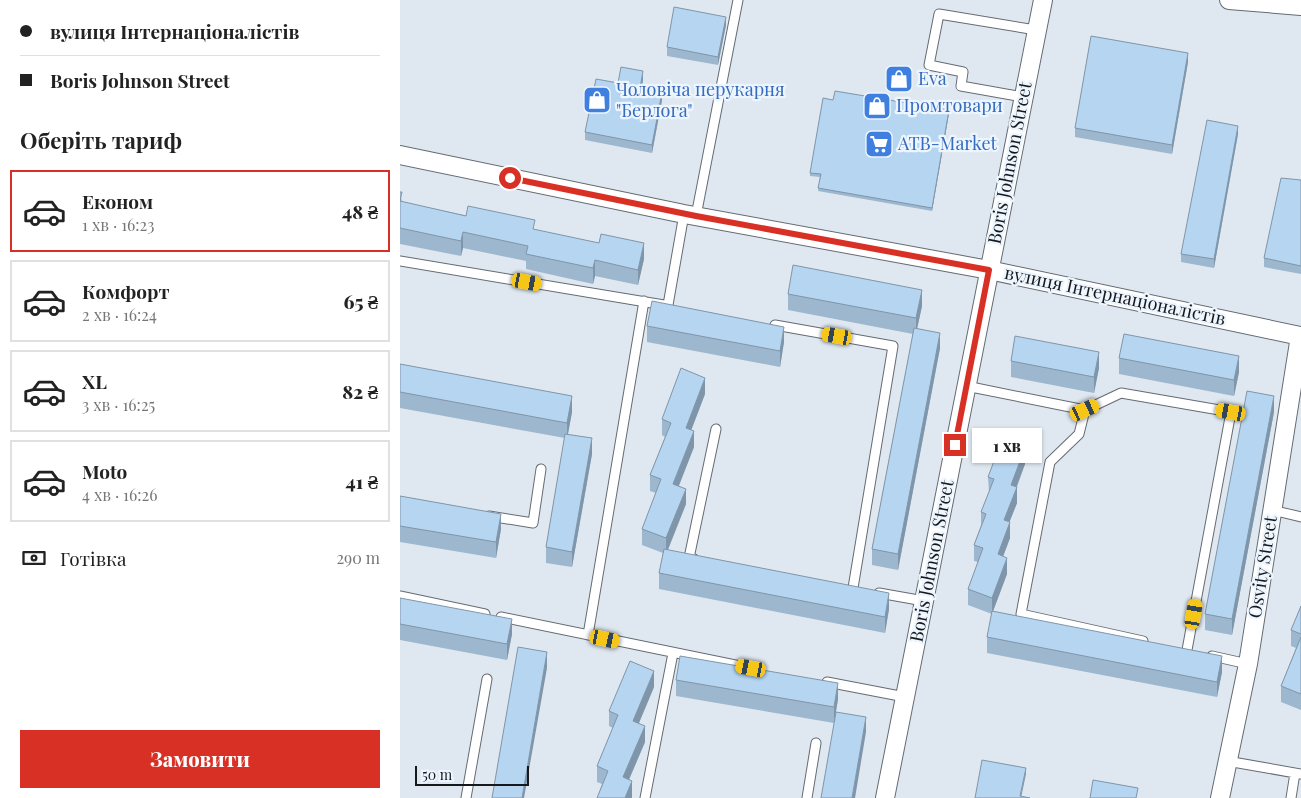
<!DOCTYPE html>
<html lang="uk">
<head>
<meta charset="utf-8">
<style>
	:root { --surface:#fff; --page:#f2f2f2; --text:#222; --muted:#767676; --line:#e0e0e0; --accent:#d93025 }
	body { margin:0; font-family:"Playfair Display",serif; background:var(--page); color:var(--text); height:100vh; display:flex; flex-direction:column; font-size:19px; white-space:nowrap }
	* { box-sizing:border-box; margin:0 }
	p { font-size:16px; color:var(--muted) }
	.icon { flex:none; width:28px; height:28px; fill:none; stroke:currentColor; stroke-width:2; stroke-linecap:round; stroke-linejoin:round }
	.map { position:relative; flex:1; overflow:hidden }
	.panel { display:flex; flex-direction:column; background:var(--surface); width:400px }
	.panel>* { flex:none }
	.top-card { display:grid; align-content:center; height:110px; padding:0 20px; background:var(--surface) }
	.scale { position:absolute; left:15px; bottom:12px; width:114px; box-sizing:border-box; padding-left:5px; border:2px solid #16191b; border-top:0; font-size:14px; line-height:18px; white-space:nowrap; color:#16191b; -webkit-text-stroke:4px #edf5fe; paint-order:stroke }
	.end { position:absolute; width:22px; height:22px; margin:-11px; border:6px solid #d93025; background:#fff; box-shadow:0 0 0 2px #fff }
	.from { border-radius:50% }
	.bubble { position:absolute; height:35px; border-radius:0px; background:var(--surface); box-shadow:0 1px 4px #0004; font-size:16px; font-weight:800; line-height:35px; text-align:center }
	.car { position:absolute; width:15px; height:30px; margin:-15px -8px; border-radius:6px; box-shadow:0 0 4px 1px #0007; background:linear-gradient(#f5c518 24%,#345 0 40%,#f5c518 0 76%,#345 0 86%,#f5c518 0) }
	.top-card b { display:flex; align-items:center; gap:18px; height:48px; font-size:19px }
	.top-card b+b { border-top:1px solid var(--line) }
	.top-card i { width:12px; height:12px; background:var(--text) }
	ul { padding:0; list-style:none }
	li { display:flex; align-items:center; gap:15px; height:82px; margin:0 10px 8px; padding:0 10px; border:2px solid var(--line); border-radius:0px }
	li div { flex:1 }
	li b { display:block; font-size:19px }
	li em { font-style:normal; font-weight:800 }
	li.on { border-color:var(--accent) }
	li>.icon { width:45px; height:45px; stroke-width:1.5 }
	h2 { padding:0 20px; font-size:22px; line-height:60px }
	.pay { display:flex; align-items:center; gap:12px; height:55px; padding:0 20px; font-size:19px }
	.pay p { margin-inline-start:auto }
	.action { display:flex; gap:10px; margin-top:auto; padding:10px 20px }
	.action a { flex:1; height:58px; border-radius:0px; background:var(--accent); color:#fff; font-size:20px; font-weight:800; line-height:58px; text-align:center }
	main { display:flex; flex:1; min-height:0 }
	.map>svg:first-child { display:block }
	.lines { fill:none; stroke-linecap:round; stroke-linejoin:round }
	.service-casing { stroke:#646b73; stroke-width:11 }
	.minor-casing { stroke:#646b73; stroke-width:20 }
	.service { stroke:#fff; stroke-width:9 }
	.minor { stroke:#fff; stroke-width:18 }
	.wall { fill:#9db7cf }
	.shaded-wall { fill:#7f95a9 }
	.building { fill:#b6d5f1; stroke:#7f95a9 }
	.route { stroke:#d93025; stroke-width:6 }
	.labels { text-anchor:middle; stroke-width:4.5; stroke-linejoin:round; paint-order:stroke }
	.shop-label { font-size:18px; fill:#366cbe; stroke:#edf5fe; text-anchor:start }
	.street-label { font-size:18px; fill:#16191b; stroke:#edf5fe }
</style>
</head>
<body>
<main>
<section class="panel">
<div class="top-card">
<b><i class="from"></i>вулиця Інтернаціоналістів</b>
<b><i></i>Boris Johnson Street</b>
</div>
<h2>Оберіть тариф</h2>
<ul>
<li class="on"><svg class="icon" aria-label="car" viewBox="0 0 24 24"><path d="M5 17H2v-5l4-1 3-4h7l3 4 3 1v5h-3M9 17h6M6 11h13"/><circle cx="7" cy="17" r="2"/><circle cx="17" cy="17" r="2"/></svg><div><b>Економ</b><p>1 хв · 16:23</p></div><em>48 ₴</em></li>
<li><svg class="icon" aria-label="car" viewBox="0 0 24 24"><path d="M5 17H2v-5l4-1 3-4h7l3 4 3 1v5h-3M9 17h6M6 11h13"/><circle cx="7" cy="17" r="2"/><circle cx="17" cy="17" r="2"/></svg><div><b>Комфорт</b><p>2 хв · 16:24</p></div><em>65 ₴</em></li>
<li><svg class="icon" aria-label="car" viewBox="0 0 24 24"><path d="M5 17H2v-5l4-1 3-4h7l3 4 3 1v5h-3M9 17h6M6 11h13"/><circle cx="7" cy="17" r="2"/><circle cx="17" cy="17" r="2"/></svg><div><b>XL</b><p>3 хв · 16:25</p></div><em>82 ₴</em></li>
<li><svg class="icon" aria-label="car" viewBox="0 0 24 24"><path d="M5 17H2v-5l4-1 3-4h7l3 4 3 1v5h-3M9 17h6M6 11h13"/><circle cx="7" cy="17" r="2"/><circle cx="17" cy="17" r="2"/></svg><div><b>Moto</b><p>4 хв · 16:26</p></div><em>41 ₴</em></li>
</ul>
<div class="pay"><svg class="icon" aria-label="cash" viewBox="0 0 24 24"><path d="M3 7h18v10H3z"/><circle cx="12" cy="12" r="2"/></svg>Готівка<p>290 m</p></div>
<div class="action"><a>Замовити</a></div>
</section>
<div class="map">
<svg width="901" height="798" viewBox="0 0 901 798">
	<rect width="100%" height="100%" fill="#dfe8f0"/>
	<g class="lines">
		<defs>
			<path id="service" d="M623,97L561,86L563,72L529,65L539,14L636,30
				M296,216L338,0
				M0,261L264,305
				M268,305L284,214
				M375,325L493,346L453,588
				M566,386L685,410
				M872,510L901,517
				M89,516L133,523L141,469
				M294,559L289,558L316,429
				M479,593L524,601
				M0,596L85,614
				M101,617L345,667
				M188,635L244,301
				M743,641L621,614L650,462L679,434L685,410L721,393L831,412L787,650
				M812,656L848,664
				M427,682L505,697
				M827,761L901,774
				M66,798L87,679
				M245,798L273,653
				M407,798L416,743
				M891,798L895,773"/>
			<path id="minor" d="M829,0L901,6
				M0,155L284,214L589,270L900,336L848,664L820,798
				M485,798L643,0"/>
		</defs>
		<use href="#service" class="service-casing"/>
		<use href="#minor" class="minor-casing"/>
		<use href="#service" class="service"/>
		<use href="#minor" class="minor"/>
	</g>
	<path class="wall" d="M326,25L318,65L267,56V47Z
		M788,62L772,154L675,137V128Z
		M243,80L242,88L262,100L252,153L185,140V132L218,83Z
		M433,100L549,113L532,211L418,191L420,177L410,176V173Z
		M838,134L814,268L781,262V254Z
		M901,180V274L864,267V258Z
		M0,192L2,202L135,230L244,259L238,285L195,276L193,284L126,269V261L63,248L61,256L0,244Z
		M388,294L522,306L517,328L540,348L498,570L472,565V549L513,334L388,310Z
		M247,326L384,342L380,367L247,342Z
		M719,358L839,372L834,396L719,374Z
		M611,361L699,368L694,393L611,377Z
		M0,364L172,412L168,434L192,454L172,567L146,563V547L165,438L0,408Z
		M305,394L291,430L294,447L279,486L286,504L268,550L489,609L485,633L259,589V573L263,553L242,545V529L256,493L250,491V475L265,437L262,435V419Z
		M874,412L832,635L805,630V614Z
		M625,464L617,487V503L609,522L610,538L603,556L607,574L593,611L822,672L817,697L587,653V637L592,614L568,605V589L578,562L574,561V545L581,525V512L589,493L588,477Z
		M0,496L101,529L96,558L0,542Z
		M0,598L112,634L107,660L0,640Z
		M901,606V710L881,702V686L896,648L891,646V630Z
		M276,680L438,699L434,723L276,696Z
		M254,687L239,723L245,742L229,780L232,797V798H197L202,784L197,782V766L213,728L209,726V711Z"/>
	<path class="shaded-wall" d="M326,17V25L318,65V57Z
		M788,53V62L772,154V145Z
		M243,71V80L240,96V88Z
		M262,92V100L252,153V145Z
		M549,110V113L532,211V208Z
		M838,126V134L814,268V259Z
		M63,232V248L61,256V241Z
		M244,243V259L238,285V270Z
		M195,260V276L193,284V268Z
		M522,290V306L516,334V318Z
		M384,327V342L380,367V351Z
		M540,333V348L498,570V554Z
		M699,352V368L694,393V377Z
		M839,356V372L834,396V380Z
		M305,378V394L286,444V428Z
		M172,396V412L167,439V423Z
		M874,396V412L832,635V619Z
		M294,431V447L273,500V484Z
		M192,438V454L172,567V552Z
		M625,448V464L611,501V485Z
		M617,487V503L604,536V520Z
		M286,489V504L266,554V538Z
		M101,514V529L96,558V542Z
		M610,522V538L598,570V554Z
		M607,558V574L592,614V598Z
		M489,593V609L485,633V617Z
		M112,619V634L107,660V644Z
		M147,652V668L124,798H122Z
		M822,656V672L817,697V682Z
		M254,671V687L233,737V721Z
		M438,683V699L434,723V707Z
		M466,717V732L455,798H452Z
		M245,726V742L223,793V777Z
		M626,768V774L621,798H620Z
		M232,781V798H225Z"/>
	<path class="building" d="M274,7L326,17L318,57L267,47Z
		M691,36L788,53L772,145L675,128Z
		M221,67L243,71L240,88L262,92L252,145L185,132L196,79L218,83Z
		M435,91L549,110L532,208L418,188L421,174L410,173L423,98L433,100Z
		M807,120L838,126L814,259L781,254Z
		M881,178L901,180V266L864,258Z
		M0,192H2L0,201L66,216L68,206L135,220L133,229L199,243L201,234L244,243L238,270L195,260L193,268L126,254L128,246L63,232L61,241L0,228Z
		M393,265L522,290L516,318L388,294Z
		M252,301L384,327L380,351L247,326Z
		M514,328L540,333L498,554L472,549Z
		M724,334L839,356L834,380L719,358Z
		M615,336L699,352L694,377L611,361Z
		M0,364L172,396L167,423L0,392Z
		M281,368L305,378L286,428L294,431L273,484L286,489L266,538L242,529L261,479L250,475L271,423L262,419Z
		M847,391L874,396L832,619L805,614Z
		M165,434L192,438L172,552L146,547Z
		M602,440L625,448L611,485L617,487L604,520L610,522L598,554L607,558L592,598L568,589L583,548L574,545L586,514L581,512L594,479L588,477Z
		M0,496L101,514L96,542L0,526Z
		M264,549L489,593L485,617L259,573Z
		M0,598L112,619L107,644L0,624Z
		M901,606V634L891,630Z
		M592,611L822,656L817,682L587,637Z
		M901,637V694L881,686Z
		M118,647L147,652L122,798H92Z
		M280,656L438,683L434,707L276,680Z
		M230,661L254,671L233,721L245,726L223,777L232,781L225,798H197L208,771L197,766L218,715L209,711Z
		M436,712L466,717L452,798H421Z
		M582,760L626,768L620,796L630,798H575Z
		M693,780L738,788L736,798H690Z"/>
	<g class="lines">
		<path class="route" d="M110,178L296,216L589,270L555,445"/>
	</g>
	<defs>
		<symbol id="shop-square" viewBox="-11 -11 22 22"><rect x="-9" y="-9" width="18" height="18" rx="4" fill="#3f7fe0" stroke="#edf5fe"/><path d="M-5-2.5h2.3a2.7 3.5 0 0 1 5.4 0H5L5.5 6h-11ZM-1.5-2.5h3a1.5 2.3 0 0 0-3 0Z" fill="#fff"/></symbol>
		<symbol id="supermarket-square" viewBox="-11 -11 22 22"><rect x="-9" y="-9" width="18" height="18" rx="4" fill="#3f7fe0" stroke="#edf5fe"/><path d="M-6-5.5h2.5l.6 2H6L4.5 2H-2.5L-4.4-4H-6ZM-1.5 3.2a1.3 1.3 0 1 0 .1 0ZM3 3.2a1.3 1.3 0 1 0 .1 0Z" fill="#fff"/></symbol>
	</defs>
	<g fill-rule="evenodd">
		<use href="#shop-square" x="483" y="63" width="32" height="32"/>
		<use href="#shop-square" x="181" y="84" width="32" height="32"/>
		<use href="#shop-square" x="461" y="90" width="32" height="32"/>
		<use href="#supermarket-square" x="463" y="128" width="32" height="32"/>
	</g>
	<g class="labels">
		<g class="shop-label">
			<text x="518" y="85">Eva</text>
			<text x="216" y="96">Чоловіча перукарня<tspan x="216" dy="21">"Берлога"</tspan></text>
			<text x="496" y="112">Промтовари</text>
			<text x="498" y="150">ATB-Market</text>
		</g>
		<g class="street-label">
			<text transform="translate(610 163) rotate(-79)" y="6">Boris Johnson Street</text>
			<text transform="translate(715 296) rotate(12)" y="6">вулиця Інтернаціоналістів</text>
			<text transform="translate(532 561) rotate(-79)" y="6">Boris Johnson Street</text>
			<text transform="translate(863 567) rotate(-81)" y="6">Osvity Street</text>
		</g>
	</g>
</svg>
<div class="scale">50 m</div>
<i class="end from" style="left:110px;top:178px"></i>
<i class="end" style="left:555px;top:445px"></i>
<div class="bubble" style="left:572px;top:428px;width:70px">1 хв</div>
<i class="car" style="left:127px;top:282px;rotate:100deg"></i>
<i class="car" style="left:437px;top:336px;rotate:280deg"></i>
<i class="car" style="left:685px;top:410px;rotate:65deg"></i>
<i class="car" style="left:831px;top:412px;rotate:280deg"></i>
<i class="car" style="left:794px;top:614px;rotate:10deg"></i>
<i class="car" style="left:205px;top:639px;rotate:102deg"></i>
<i class="car" style="left:351px;top:668px;rotate:281deg"></i>
</div>
</main>
</body>
</html>
